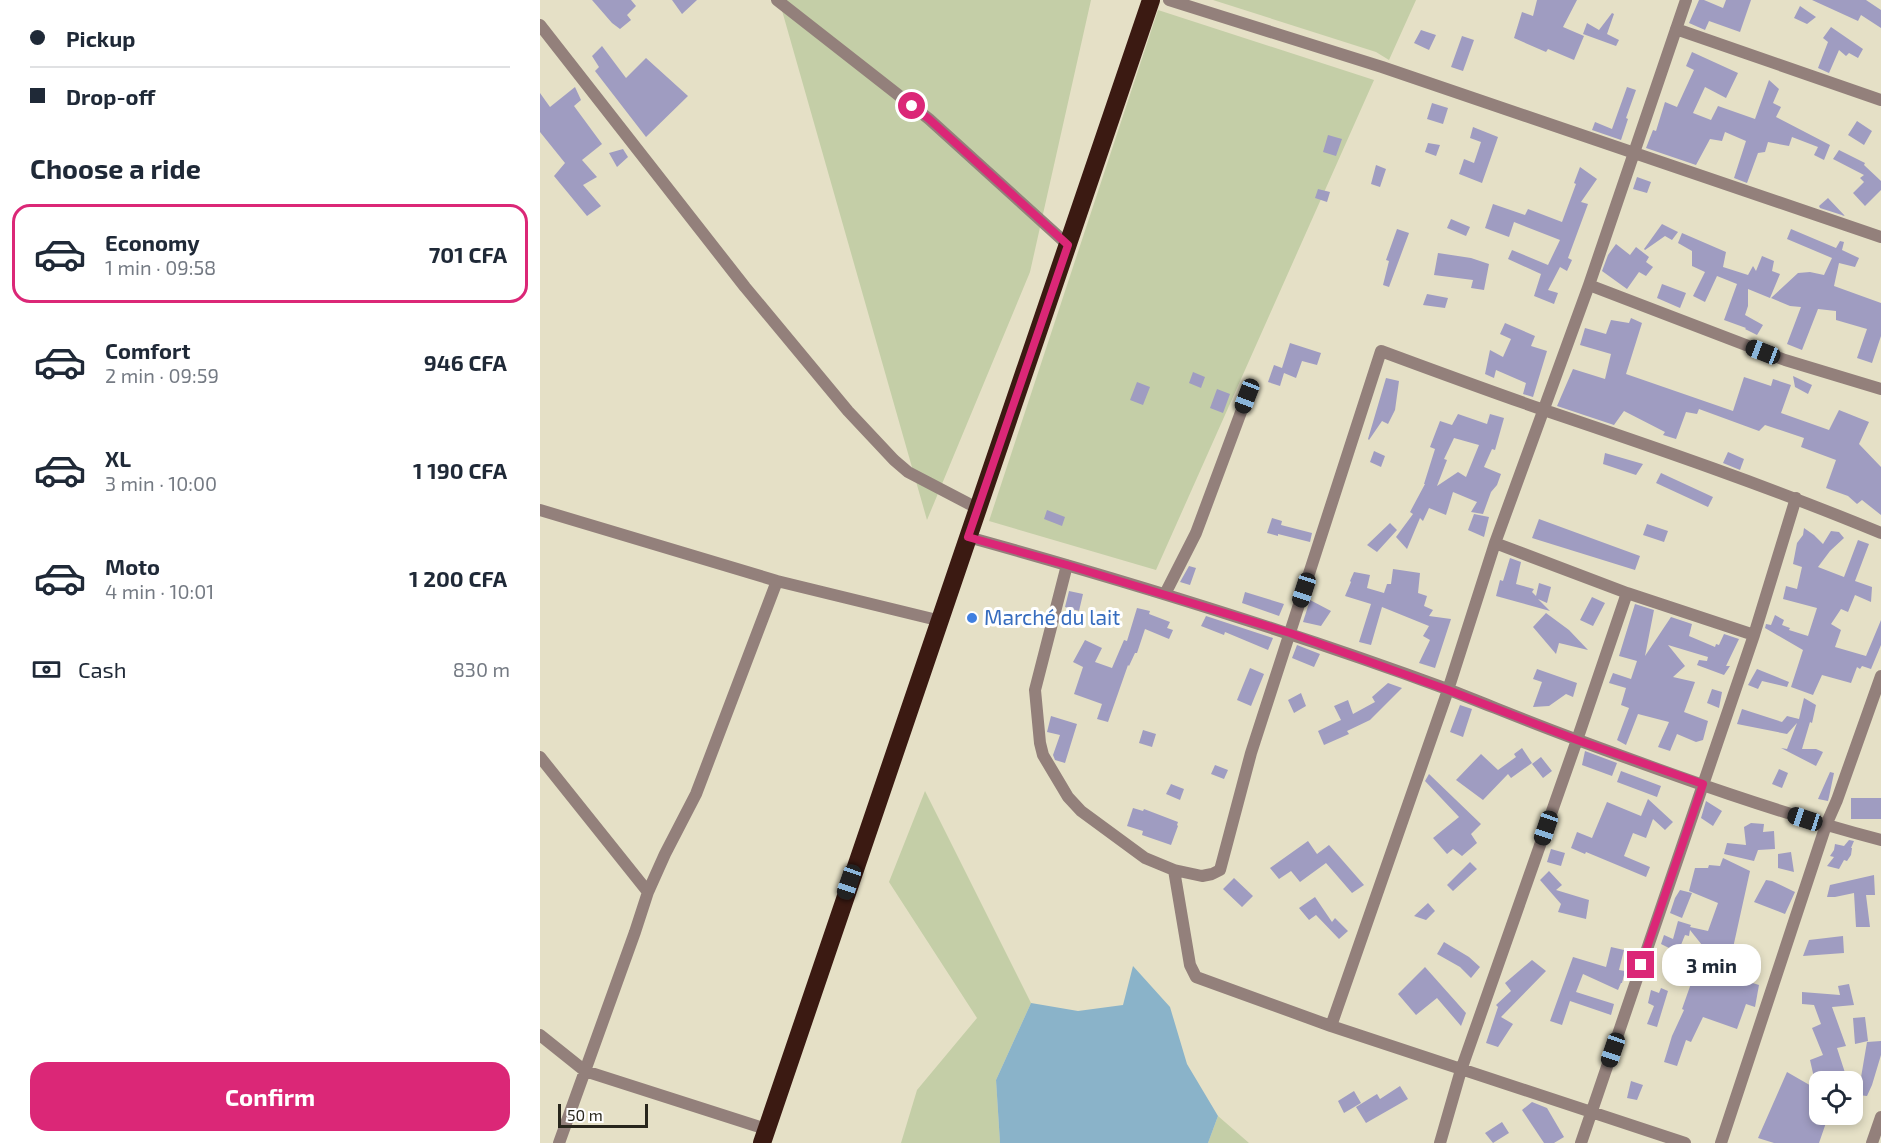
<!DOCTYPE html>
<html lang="en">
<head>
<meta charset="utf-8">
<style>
	:root { --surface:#fff; --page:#f6f6f7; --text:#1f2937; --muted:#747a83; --line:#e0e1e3; --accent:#db2777 }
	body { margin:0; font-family:"Exo 2",sans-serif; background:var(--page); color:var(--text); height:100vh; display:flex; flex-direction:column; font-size:22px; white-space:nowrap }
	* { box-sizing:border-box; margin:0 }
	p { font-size:20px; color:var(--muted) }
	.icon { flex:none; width:33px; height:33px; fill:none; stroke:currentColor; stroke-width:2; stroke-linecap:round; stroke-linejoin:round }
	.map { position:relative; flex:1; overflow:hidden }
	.sheet { display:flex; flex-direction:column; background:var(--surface); width:540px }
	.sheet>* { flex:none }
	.guide { display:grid; align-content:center; height:132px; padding:0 30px; background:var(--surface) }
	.controls { position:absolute; left:1269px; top:1071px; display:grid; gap:12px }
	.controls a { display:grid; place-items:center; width:54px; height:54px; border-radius:12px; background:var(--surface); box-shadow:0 3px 9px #0003; font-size:30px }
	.scale { position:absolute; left:18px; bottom:15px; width:90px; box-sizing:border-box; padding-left:6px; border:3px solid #28261c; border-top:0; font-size:16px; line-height:21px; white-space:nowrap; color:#28261c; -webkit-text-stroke:4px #fff; paint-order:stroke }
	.end { position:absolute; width:27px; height:27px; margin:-14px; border:8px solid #db2777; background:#fff; box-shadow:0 0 0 3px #fff }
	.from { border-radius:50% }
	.bubble { position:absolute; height:42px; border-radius:18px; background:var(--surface); box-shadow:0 3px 9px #0003; font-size:20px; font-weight:700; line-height:42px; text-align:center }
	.car { position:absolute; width:18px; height:36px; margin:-18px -9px; border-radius:8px; box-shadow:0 0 4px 2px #0007; background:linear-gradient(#222 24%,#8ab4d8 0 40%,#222 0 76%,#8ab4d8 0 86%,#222 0) }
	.guide b { display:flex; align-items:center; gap:21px; height:57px; font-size:22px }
	.guide b+b { border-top:2px solid var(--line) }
	.guide i { width:15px; height:15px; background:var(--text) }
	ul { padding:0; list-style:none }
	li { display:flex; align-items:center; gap:18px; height:99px; margin:0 12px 9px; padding:0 18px; border:3px solid transparent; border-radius:18px }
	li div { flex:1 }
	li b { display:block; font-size:22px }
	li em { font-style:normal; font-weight:700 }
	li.selected { border-color:var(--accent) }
	li>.icon { width:54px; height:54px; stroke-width:1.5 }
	h2 { padding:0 30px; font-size:27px; line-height:72px }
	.pay { display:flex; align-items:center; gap:15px; height:66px; padding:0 30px; font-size:22px }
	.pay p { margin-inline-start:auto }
	.action { display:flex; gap:12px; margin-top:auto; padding:12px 30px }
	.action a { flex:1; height:69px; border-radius:18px; background:var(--accent); color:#fff; font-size:24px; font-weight:700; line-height:69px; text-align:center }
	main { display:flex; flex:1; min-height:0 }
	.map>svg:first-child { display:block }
	.green { fill:#c4cea7 }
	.water { fill:#8ab3c9 }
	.building { fill:#9f9cc1; fill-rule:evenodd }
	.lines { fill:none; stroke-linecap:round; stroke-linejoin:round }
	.street { stroke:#93807b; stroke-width:12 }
	.highway { stroke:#3b1a12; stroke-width:18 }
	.route { stroke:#db2777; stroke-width:8 }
	.shop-dot { fill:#3f7fe0; stroke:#fff; stroke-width:2 }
	.labels { text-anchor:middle; stroke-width:6; stroke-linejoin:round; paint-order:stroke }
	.shop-label { font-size:21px; fill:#366cbe; stroke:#fff; text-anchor:start }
</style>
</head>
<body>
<main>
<section class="sheet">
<div class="guide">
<b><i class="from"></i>Pickup</b>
<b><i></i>Drop-off</b>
</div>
<h2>Choose a ride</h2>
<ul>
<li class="selected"><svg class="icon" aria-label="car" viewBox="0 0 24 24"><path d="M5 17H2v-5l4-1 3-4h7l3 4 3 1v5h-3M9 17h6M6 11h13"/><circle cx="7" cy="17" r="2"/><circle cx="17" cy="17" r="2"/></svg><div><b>Economy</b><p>1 min · 09:58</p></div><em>701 CFA</em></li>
<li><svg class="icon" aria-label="car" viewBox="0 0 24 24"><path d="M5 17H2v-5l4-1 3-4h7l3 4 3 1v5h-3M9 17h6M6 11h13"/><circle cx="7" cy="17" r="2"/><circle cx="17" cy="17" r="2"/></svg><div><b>Comfort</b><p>2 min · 09:59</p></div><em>946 CFA</em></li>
<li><svg class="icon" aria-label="car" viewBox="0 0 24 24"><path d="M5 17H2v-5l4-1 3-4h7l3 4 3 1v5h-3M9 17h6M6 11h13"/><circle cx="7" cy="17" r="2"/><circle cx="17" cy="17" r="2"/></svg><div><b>XL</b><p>3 min · 10:00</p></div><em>1 190 CFA</em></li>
<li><svg class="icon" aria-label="car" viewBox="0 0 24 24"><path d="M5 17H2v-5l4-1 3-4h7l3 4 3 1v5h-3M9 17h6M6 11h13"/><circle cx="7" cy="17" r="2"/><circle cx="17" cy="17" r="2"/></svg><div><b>Moto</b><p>4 min · 10:01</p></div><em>1 200 CFA</em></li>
</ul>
<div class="pay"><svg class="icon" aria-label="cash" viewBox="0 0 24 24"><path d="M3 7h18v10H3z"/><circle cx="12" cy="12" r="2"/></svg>Cash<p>830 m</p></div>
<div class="action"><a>Confirm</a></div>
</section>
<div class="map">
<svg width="1341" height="1143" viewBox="0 0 1341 1143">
	<rect width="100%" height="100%" fill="#e5e0c6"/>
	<path class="green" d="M239,0H551L490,272L387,520Z
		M673,0H876L849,60L836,52Z
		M618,10L834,80L616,570L449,521Z
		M385,791L491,1003L456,1080L460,1143H361L377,1090L437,1018L349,882Z
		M678,1116L709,1143H668Z"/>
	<path class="water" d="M593,966L630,1007L647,1064L678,1116L668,1143H460L456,1080L491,1003L538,1011L583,1005Z"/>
	<path class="building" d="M52,0H91L96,6L87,15L91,20L80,29L72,23Z
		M132,0H157L142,14Z
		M997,0H1037L1023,27L1044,36L1034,60L1008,49L1006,52L974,38L982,12L993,16Z
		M1159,0H1164L1183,8L1186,0H1211L1200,32L1169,21L1165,30L1149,23Z
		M1272,0H1326L1341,10V28L1321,15L1318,21Z
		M1260,6L1276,17L1267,24L1254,18Z
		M1072,13L1074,14L1067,34L1079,40L1076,46L1043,34L1047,23L1059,30Z
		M1291,27L1323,49L1318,58L1309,53L1306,56L1299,50L1289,73L1278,68L1288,42L1283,38Z
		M881,30L896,35L889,50L874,43Z
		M922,36L934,40L923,71L911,67Z
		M62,46L86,78L106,58L148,96L106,137L55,71L59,67L52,56Z
		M1152,52L1198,73L1186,98L1165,87L1153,113L1171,120L1178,106L1215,119L1229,80L1239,89L1233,103L1241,107L1236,117L1290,145L1284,160L1274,155L1278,147L1252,137L1249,146L1228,142L1225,152L1218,153L1207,183L1194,178L1206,141L1185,132L1182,141L1170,139L1156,165L1106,148L1113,130L1116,131L1125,102L1137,107L1154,70L1146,66Z
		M35,87L41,100L34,106L62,144L42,160L57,177L43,185L61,206L47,216L14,176L25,163L0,132V93L10,107Z
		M1087,87L1096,90L1086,118L1088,119L1081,140L1052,130L1055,122L1072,129Z
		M892,103L908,108L903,124L887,119Z
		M1317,121L1332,131L1324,145L1308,135Z
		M933,127L958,137L942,183L919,174L924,159L934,163L941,142L930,138Z
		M788,135L802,139L796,156L783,152Z
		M888,143L900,145L896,156L885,152Z
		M83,149L88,157L77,167L69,153Z
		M1299,150L1325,163L1324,165L1341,181V190L1325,206L1313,193L1324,182L1320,178L1324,175L1293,159Z
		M836,165L846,169L840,187L831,184Z
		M1040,167L1057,179L1041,202L1048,204L1028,258L1032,260L1027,271L1020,267L1008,290L1018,293L1014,304L994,296L1001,274L968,259L972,250L1008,265L1020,240L974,222L969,237L945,228L953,204L985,215L988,209L1022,222L1036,184L1034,183Z
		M1097,177L1111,182L1107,193L1093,189Z
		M778,189L790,192L787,202L775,198Z
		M1288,198L1305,216L1280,208L1279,206Z
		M911,219L930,227L926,236L907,228Z
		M1122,224L1138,232L1132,240L1125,236L1105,250L1104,249Z
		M857,229L869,233L849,287L843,285L849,261L846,260Z
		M1251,229L1296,248L1300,241L1304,242L1302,250L1319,258L1315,267L1299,263L1294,286L1341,303V336L1332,363L1317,358L1327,329L1296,320V311L1278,309L1262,350L1247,344L1261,307L1250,306L1231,298L1258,273L1270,272L1284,275L1292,258L1247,239Z
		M1142,233L1186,252L1183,267L1208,275L1213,266L1216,271L1222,256L1234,261L1232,271L1240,274L1230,298L1208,289V306L1205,315L1223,325L1217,335L1205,329L1206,328L1184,320L1197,284L1177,276L1165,302L1153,296L1165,272L1152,266V251L1138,243Z
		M1076,244L1090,255L1096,247L1109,257L1106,262L1113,267L1106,276L1099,272L1087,289L1062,271L1068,255Z
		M898,253L931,258L949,264L944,290L931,288L933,280L894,275Z
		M1122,284L1146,293L1140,308L1117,298Z
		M887,294L908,298L905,308L883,305Z
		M1091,318L1102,323L1086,374L1193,411L1204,377L1231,386L1233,379L1251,385L1241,413L1289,430L1299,410L1329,422L1319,444L1341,467V515L1322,500L1317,504L1308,496L1286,488L1296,460L1261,447L1264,438L1225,425L1219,431L1159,409L1157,414L1146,412L1136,439L1123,435L1125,432L1084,411L1074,425L1017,406L1033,369L1065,379L1071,354L1040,345L1045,328L1066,334L1071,320L1089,323Z
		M965,323L995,336L991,346L1007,351L993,397L983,394L986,383L956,370L954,378L945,374L950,350L963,357L971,339L960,334Z
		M750,343L781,353L777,365L762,361L756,378L744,373L740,386L728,382L734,365L742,368Z
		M653,372L665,377L661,388L649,383Z
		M1253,376L1272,385L1268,394L1255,387Z
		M846,378L859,381L855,410L848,424L842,421L829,440L828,439Z
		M597,382L610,387L603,405L590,400Z
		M677,389L690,394L683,413L670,408Z
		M918,414L947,424L950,414L964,418L955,450L952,449L944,467L961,474L957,485L951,492L943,514L931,512L937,502L913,492L906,515L889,508L883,521L880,518L867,549L856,537L873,514L870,512L885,484H884L895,449L890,447L900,421L912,425ZM914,438L939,445L926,477L918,472L897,486L907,460L904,459Z
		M834,451L845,456L841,467L830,462Z
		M1188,452L1204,459L1200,470L1183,463Z
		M1065,453L1103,464L1096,475L1063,464Z
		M1121,473L1173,497L1168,507L1116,483Z
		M507,510L525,517L522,526L504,519Z
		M934,514L949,517L944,537L928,530Z
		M732,518L742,521L741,525L772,533L770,542L738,534V536L727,533Z
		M999,519L1100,556L1095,570L992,538Z
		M850,523L857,530L837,552L827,545Z
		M1107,524L1128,531L1124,542L1103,535Z
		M1264,528L1274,535L1283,544L1291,531L1299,532L1304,538L1290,551L1278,567L1304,577L1318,540L1329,544L1315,581L1332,587L1331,602L1315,595L1308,612L1301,609L1291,624L1301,630L1295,647L1326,656L1341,620V645L1331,669L1322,666L1320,669L1317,667L1311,683L1282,675L1273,695L1251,687L1263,650L1225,628L1226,624L1231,625L1235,615L1244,620L1242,625L1250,628L1249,630L1268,636L1277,608L1243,599L1246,586L1257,589L1262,567L1253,564L1257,543L1263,535Z
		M970,558L981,562L976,584L994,589L992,592L996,596L999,583L1011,587L1007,603L998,599L1010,611L956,596L960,580L963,581Z
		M649,566L656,568L650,585L640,582Z
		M853,569L880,573L878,593L887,596L884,606L893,610L889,616L911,619L895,668L879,663L890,640L883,636L889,626L842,607L831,645L819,642L831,604L805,596L811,582L810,581L814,572L830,575L827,588L844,593L847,584H851Z
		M529,591L543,594L539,611L525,607Z
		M705,592L744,604L739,616L702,603Z
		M1052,597L1065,603L1053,626L1040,620Z
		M770,600L791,611L781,626L763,622Z
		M1095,604L1114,610L1105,656L1131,617L1152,624L1149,636L1175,647L1176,644L1179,645L1184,634L1199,639L1186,666H1190L1184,675L1157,665L1159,660L1167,661L1168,657L1128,645L1145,666L1133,677L1155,682L1144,712L1168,721L1163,740L1156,742L1137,734L1130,751L1118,747L1129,722L1098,714L1086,745L1077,740L1089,708L1081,705L1086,688L1069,683L1073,673L1091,679L1097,661L1079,656Z
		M597,608L610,611L609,614L630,622L627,628L633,630L629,639L605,629L597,653H595L589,666L588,665L568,722L557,719L562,704L534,694L543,667L533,662L545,640L562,648L555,662L572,668L584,640L587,641Z
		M1006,613L1029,630L1048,650L1019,643L1016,654L993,627Z
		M666,616L733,638L728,650L685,632L684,635L661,626Z
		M757,645L780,654L774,667L752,658Z
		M710,668L724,674L711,706L697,700Z
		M997,669L1037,683L1033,697L1026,694L1009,706L993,707L1002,682L993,679Z
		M1217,669L1249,682L1247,687L1222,681L1218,689L1208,685Z
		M848,683L862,688L830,720L807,731L809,734L784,745L778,731L801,720L794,706L808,700L813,714L835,702L832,697Z
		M1172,689L1182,692L1179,708L1167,703Z
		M761,693L766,706L754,713L748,700Z
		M1264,698L1276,705L1272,723L1270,722L1262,749H1276L1283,752L1276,766L1241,748L1247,749L1257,723L1247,734L1197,724L1202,709L1242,722L1247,716L1259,719Z
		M920,705L932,709L923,737L910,732Z
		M511,716L537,724L525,763L515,760L513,755L520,735L507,732Z
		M603,730L616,734L612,747L599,743Z
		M982,748L992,763L971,778L968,774L943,800L916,780L941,754L958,770L976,757L974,754Z
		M1045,751L1077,763L1072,776L1042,765Z
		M1001,757L1012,771L1003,778L992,764Z
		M675,765L688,770L684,779L671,774Z
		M1239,769L1248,773L1242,788L1232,784Z
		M1081,771L1121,786L1117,797L1077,782Z
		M1290,772L1294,773L1289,797L1288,801L1278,799Z
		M889,774L941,824L931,834L937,843L922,856L913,849L907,854L893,838L919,817L885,781Z
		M631,784L644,789L640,800L626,794Z
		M1311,798H1341V819H1311Z
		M1108,799L1133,822L1125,830L1113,819L1106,838L1093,833L1084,856L1110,867L1106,877L1046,852L1045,854L1031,848L1037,832L1052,838L1067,802L1101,816Z
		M1166,801L1182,811L1173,826L1161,818Z
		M593,808L603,811L604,809L638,822L637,825L638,826L631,845L602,835L603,831L587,826Z
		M1211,823L1224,824L1223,832L1234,831L1235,849L1218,850L1214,861L1184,854L1187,843L1206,845L1204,827Z
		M1309,840L1314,841L1311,848H1312L1311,855L1307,861L1304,860L1299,869L1287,866L1294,857L1290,856L1294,850L1295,844L1304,846Z
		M768,841L777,854L789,845L824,885L812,893L786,863L760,882L751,871L739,879L730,868Z
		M1011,849L1025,853L1021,866L1007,862Z
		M1251,852L1254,872L1238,868V854Z
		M1183,858L1210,871L1187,975L1219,985L1215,1007L1206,1004L1197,1029L1163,1017L1151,1042L1146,1040L1137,1066L1124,1062L1132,1036L1144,1010L1142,1009L1160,958L1158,957L1162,945L1150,930L1149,936L1145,935L1134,962L1128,961L1131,949L1121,944L1124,935L1133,939L1138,921L1151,925L1150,927L1168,931L1178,903L1149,891L1155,868H1168L1169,865L1180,866Z
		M930,862L937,869L913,891L907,885Z
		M1009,871L1022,885L1016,890L1049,900L1046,919L1018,912L1021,904L1000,880Z
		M1334,875L1335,895H1326L1330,927H1316L1314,893L1295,897H1287L1290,885Z
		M694,878L713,896L702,907L683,889Z
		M1226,880L1232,881L1255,892L1245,914L1214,902Z
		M1140,890L1152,893L1142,918L1130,913L1135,898Z
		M775,897L792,922L795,918L808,931L799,939L776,915L769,920L759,908Z
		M888,903L895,911L886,920L874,916Z
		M1303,936L1304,953L1263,956L1269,940Z
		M904,942L929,957L940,967L931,978L920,967L897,954Z
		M1071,947L1084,950L1079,970L1085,971L1082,983H1081L1078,990L1043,974L1036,992L1074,1004L1071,1015L1030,1001L1022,1025L1010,1021L1033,957L1066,967Z
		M992,960L1006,971L961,1017L973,1024L958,1047L946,1043L958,1007L956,1005L971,991L965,983Z
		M885,967L926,1013L921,1026L897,998L876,1015L858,994Z
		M1309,984L1314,1005L1292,1007L1306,1046L1297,1048L1308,1082H1275L1270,1060L1283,1055L1272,1028L1281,1024L1274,1005L1262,1004V992L1300,995L1298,986Z
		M1121,988L1128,991L1117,1027L1107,1024L1114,1006L1108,1003L1111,990L1119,993Z
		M1325,1017L1328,1041L1315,1044L1313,1018Z
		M1341,1041V1055L1332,1085L1327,1096L1318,1095L1327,1042Z
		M1247,1072L1280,1091V1114H1289L1279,1143H1234L1218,1138Z
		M1091,1081L1103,1085L1097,1100L1087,1098Z
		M860,1086L868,1099L826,1123L816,1107L837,1094L840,1099Z
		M814,1091L821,1103L804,1113L798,1101Z
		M992,1102L1007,1108L1024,1137L1014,1143H1004L982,1110Z
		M962,1122L969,1133L953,1143L945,1133Z"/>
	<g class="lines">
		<path class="street" d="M237,0L389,119L528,245
			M629,0L842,67L1341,237
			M0,25L205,287L308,411L354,460L368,472L437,508
			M1136,29L1341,100
			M1049,285L1245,360L1341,389
			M0,510L237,581L397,620
			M428,537C590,582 750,631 907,689C951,706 994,724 1038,740C1138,777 1238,813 1341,840
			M955,543L1087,593L1214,635
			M527,565L495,690L500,743L503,755L528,797L541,811L605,858L634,870L662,876L672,874L680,870L711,753L841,351C895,371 949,391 1004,410C1117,448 1230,487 1341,533
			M625,594L656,533L707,396
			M0,757L108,892
			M634,870L650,965L656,977L791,1026L908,690L955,543L1049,285L1146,0
			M791,1026L1145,1143
			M0,1035L45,1071L226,1129
			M19,1143L95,932L108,892L125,854L156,794L237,581
			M900,1143L921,1070L1037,740L1087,593
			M1041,1143L1214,635L1256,498
			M1181,1143L1286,825L1297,800L1341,676
			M1332,1143L1341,1117"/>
		<path class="highway" d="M222,1143C349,761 482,381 611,0"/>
	</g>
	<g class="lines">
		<path class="route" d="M372,106L389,119L528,245L428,537L527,565L750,633L908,690L1037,740L1163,784L1101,965"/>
	</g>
	<circle class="shop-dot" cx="432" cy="618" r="6"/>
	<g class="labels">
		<g class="shop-label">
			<text x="444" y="625">Marché du lait</text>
		</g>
	</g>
</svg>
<div class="controls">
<a><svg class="icon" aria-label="locate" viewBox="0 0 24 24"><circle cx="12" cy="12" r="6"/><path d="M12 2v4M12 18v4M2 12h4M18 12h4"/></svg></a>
</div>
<div class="scale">50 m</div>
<i class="end from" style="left:372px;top:106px"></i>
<i class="end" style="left:1101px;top:965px"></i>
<div class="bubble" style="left:1122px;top:944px;width:99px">3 min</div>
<i class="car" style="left:1223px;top:352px;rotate:291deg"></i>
<i class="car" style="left:707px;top:396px;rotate:201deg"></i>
<i class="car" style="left:764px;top:590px;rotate:198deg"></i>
<i class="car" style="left:1265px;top:819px;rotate:288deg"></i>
<i class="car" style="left:1006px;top:828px;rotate:199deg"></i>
<i class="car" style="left:309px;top:882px;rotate:199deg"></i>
<i class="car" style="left:1073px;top:1050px;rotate:199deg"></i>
</div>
</main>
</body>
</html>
